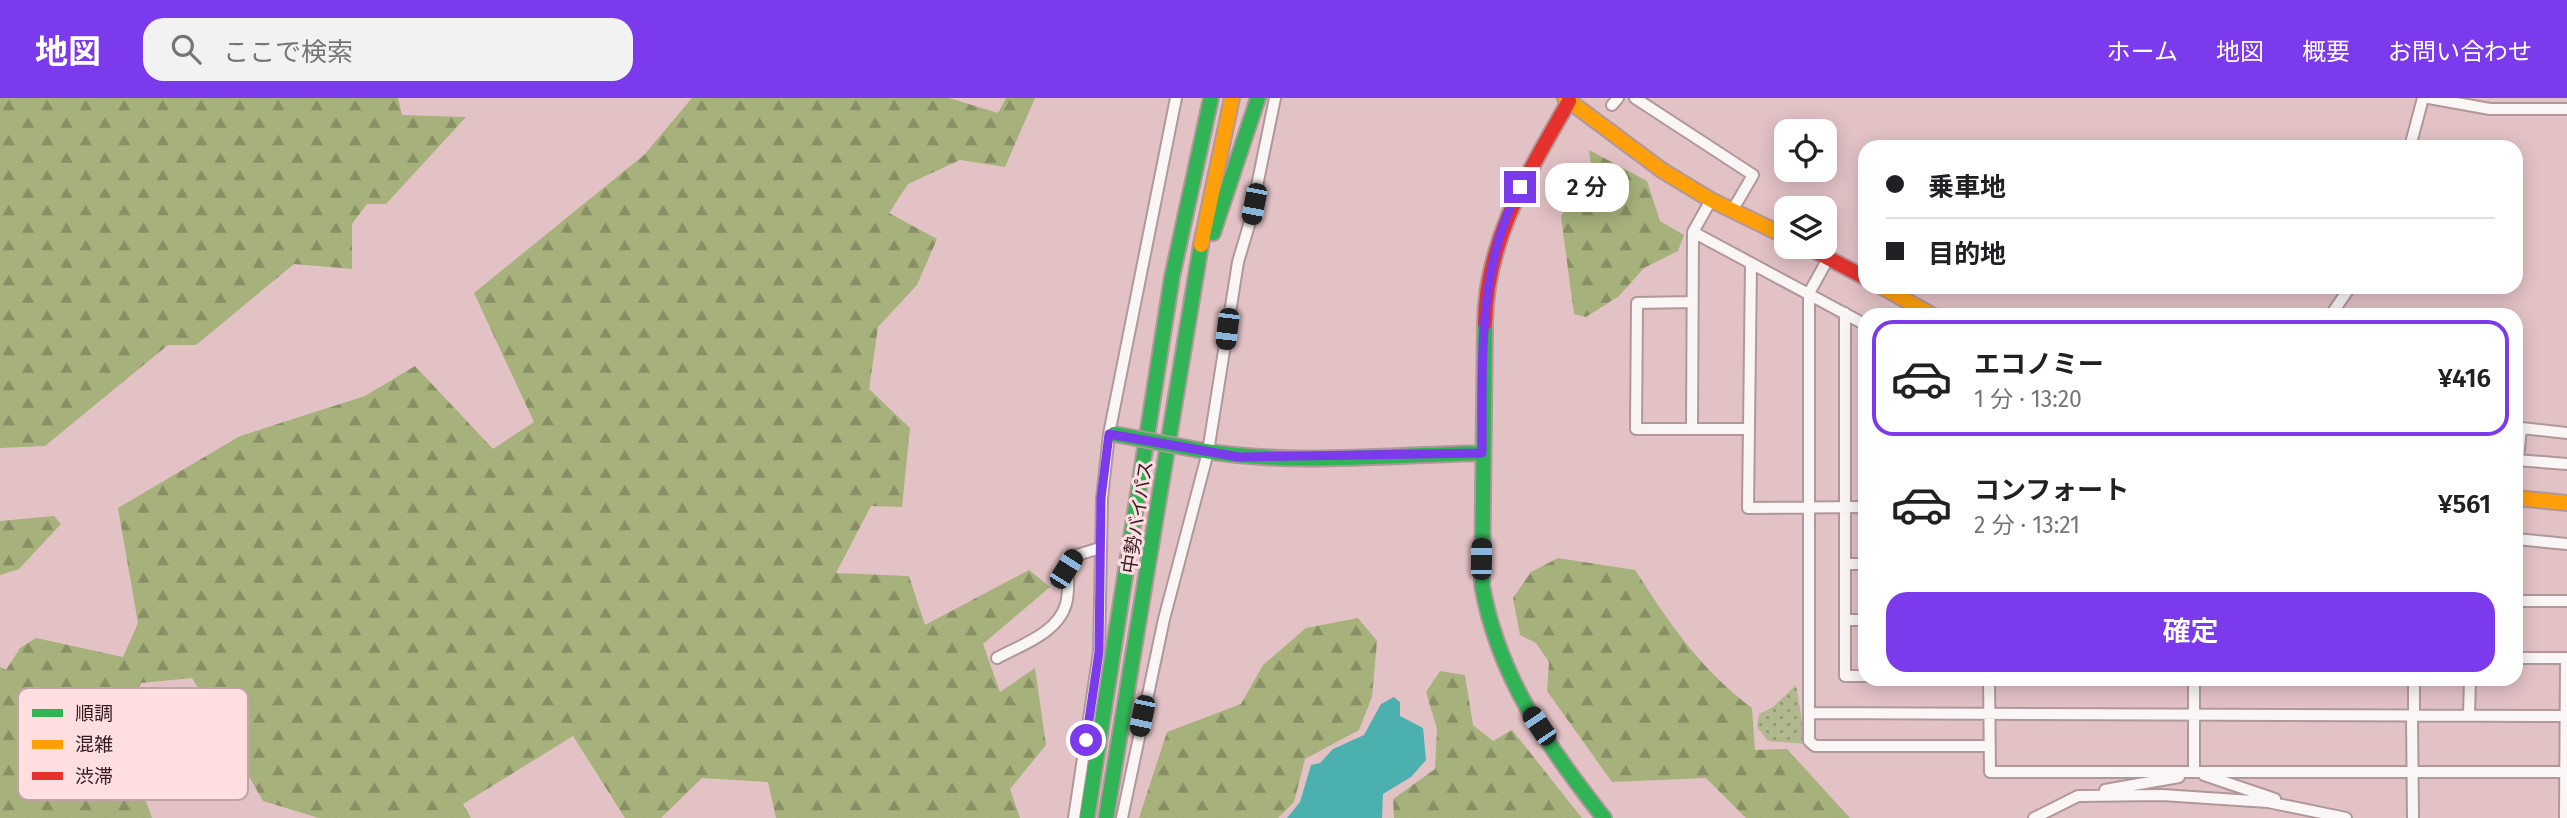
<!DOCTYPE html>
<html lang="ja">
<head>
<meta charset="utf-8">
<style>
	:root { --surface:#fff; --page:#f2f2f2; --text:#202124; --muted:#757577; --line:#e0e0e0; --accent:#7c3aed }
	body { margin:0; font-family:"Fira Sans","Noto Sans JP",sans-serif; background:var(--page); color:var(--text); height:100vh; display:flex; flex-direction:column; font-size:26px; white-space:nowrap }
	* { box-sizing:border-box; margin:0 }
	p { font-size:23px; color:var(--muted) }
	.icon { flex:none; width:38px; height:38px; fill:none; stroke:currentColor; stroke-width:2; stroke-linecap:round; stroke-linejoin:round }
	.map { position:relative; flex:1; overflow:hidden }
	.drawer { position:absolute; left:1858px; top:210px; width:665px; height:378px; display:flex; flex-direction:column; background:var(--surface); border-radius:21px; box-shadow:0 4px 18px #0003 }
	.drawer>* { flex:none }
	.top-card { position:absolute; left:1858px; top:42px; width:665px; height:154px; border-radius:21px; box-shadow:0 4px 18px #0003; display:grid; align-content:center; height:154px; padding:0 28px; background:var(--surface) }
	.tools { position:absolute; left:1774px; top:21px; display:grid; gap:14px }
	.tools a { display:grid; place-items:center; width:63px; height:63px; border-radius:14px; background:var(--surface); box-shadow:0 4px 18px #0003; font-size:35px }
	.end { position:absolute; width:32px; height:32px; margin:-16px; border:9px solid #7c3aed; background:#fff; box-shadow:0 0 0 4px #fff }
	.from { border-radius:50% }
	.bubble { position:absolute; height:49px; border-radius:21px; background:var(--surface); box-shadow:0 4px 18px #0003; font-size:23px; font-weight:600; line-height:49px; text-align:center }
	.car { position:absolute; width:21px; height:42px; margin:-21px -10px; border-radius:9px; box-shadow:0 0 5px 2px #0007; background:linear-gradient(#222 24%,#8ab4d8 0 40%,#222 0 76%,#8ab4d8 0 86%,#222 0) }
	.top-card b { display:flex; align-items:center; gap:24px; height:66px; font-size:26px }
	.top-card b+b { border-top:2px solid var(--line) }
	.top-card i { width:18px; height:18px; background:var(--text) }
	ul { padding:12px 0 0; list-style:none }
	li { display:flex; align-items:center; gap:21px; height:116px; margin:0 14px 10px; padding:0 14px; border:4px solid transparent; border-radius:21px }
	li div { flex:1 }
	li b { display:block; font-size:26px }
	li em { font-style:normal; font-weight:600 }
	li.selected { border-color:var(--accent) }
	li>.icon { width:63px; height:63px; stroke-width:1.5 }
	.action { display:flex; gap:14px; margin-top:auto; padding:14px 28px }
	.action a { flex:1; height:80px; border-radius:21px; background:var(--accent); color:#fff; font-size:28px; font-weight:600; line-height:80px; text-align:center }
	header { display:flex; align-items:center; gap:42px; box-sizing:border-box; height:98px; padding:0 35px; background:var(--accent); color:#fff }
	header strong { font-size:33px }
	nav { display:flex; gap:38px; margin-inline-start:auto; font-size:24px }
	.search { width:490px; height:63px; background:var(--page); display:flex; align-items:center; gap:18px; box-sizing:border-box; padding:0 24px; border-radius:21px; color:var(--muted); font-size:26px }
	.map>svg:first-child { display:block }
	.forest { fill:url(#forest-firs) }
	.park { fill:url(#park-dots) }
	.water { fill:#4cb0ae }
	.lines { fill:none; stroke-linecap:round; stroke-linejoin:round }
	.street-casing { stroke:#b0979a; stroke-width:14 }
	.fast-casing { stroke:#b0979a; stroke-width:18 }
	.slow-casing { stroke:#b0979a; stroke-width:18 }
	.jam-casing { stroke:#b0979a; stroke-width:18 }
	.street { stroke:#fbf6f6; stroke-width:10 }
	.fast { stroke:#30b455; stroke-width:14 }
	.slow { stroke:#ff9f0a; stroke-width:14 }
	.jam { stroke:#e5322d; stroke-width:14 }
	.fast-bridge-casing { stroke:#b0979a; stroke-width:18; stroke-linecap:butt }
	.fast-bridge { stroke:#30b455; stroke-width:14 }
	.route { stroke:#7c3aed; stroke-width:9 }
	.labels { text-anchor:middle; stroke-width:6; stroke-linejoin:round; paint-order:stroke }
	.street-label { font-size:19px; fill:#351e21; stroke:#ffdee2 }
	.key { fill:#ffdee2; stroke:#c2a4a8; stroke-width:2 }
	.key-label { font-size:19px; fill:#351e21 }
</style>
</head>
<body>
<header>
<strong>地図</strong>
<div class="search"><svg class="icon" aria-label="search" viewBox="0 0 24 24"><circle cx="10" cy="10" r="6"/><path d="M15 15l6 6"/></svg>ここで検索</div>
<nav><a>ホーム</a><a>地図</a><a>概要</a><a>お問い合わせ</a></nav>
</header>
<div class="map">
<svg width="2567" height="720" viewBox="0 0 2567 720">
	<defs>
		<pattern id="forest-firs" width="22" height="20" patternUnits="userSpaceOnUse" patternTransform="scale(1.75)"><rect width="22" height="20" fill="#a6b17b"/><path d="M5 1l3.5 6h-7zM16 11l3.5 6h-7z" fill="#888f64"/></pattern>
		<pattern id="park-dots" width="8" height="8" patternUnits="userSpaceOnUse" patternTransform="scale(1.75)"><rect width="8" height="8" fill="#b1b88e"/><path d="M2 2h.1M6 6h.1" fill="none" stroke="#919574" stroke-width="1.8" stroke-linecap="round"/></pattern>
	</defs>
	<rect width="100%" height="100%" fill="#e3c2c6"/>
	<path class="forest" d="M0,0H398L402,17L466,19L386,106H367L352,126V171L294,166L196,247H168L45,348L0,350Z
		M692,0H949L998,15L1006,0H1035L1005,69L960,62L908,86L889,115L937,141L917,187L878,229L869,291L910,330L902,409L871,408L836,475L909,478L925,527L1029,472L1050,489L983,546L1000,594L1035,570L1046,647L1010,691L1020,720H776L768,684L702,680L661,720H625L573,638L463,706L471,720H319L263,703L192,580L141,585L118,626L152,720H0V569L6,572L20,550L36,540L123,559L138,525L118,410L240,338L365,298L415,268L493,351L534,324L474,195L644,57Z
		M1589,52L1647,83L1660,123L1684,137L1678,153L1644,170L1619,198L1586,219L1574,216L1561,119L1576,83L1592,75Z
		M54,418L61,426L19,471L0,477V423Z
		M1558,460L1635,472C1669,525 1701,572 1752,610L1755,652L1787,651L1850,720H1746L1706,680L1612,684L1547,593L1549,564L1536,545L1520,537L1513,500L1531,474Z
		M1358,520L1377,543L1372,599L1359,632L1305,661L1294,704L1278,720H1139L1167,634L1241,606L1263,567L1306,530Z
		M1440,573L1465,577L1473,627L1493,643L1512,632L1582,720H1394L1393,701L1435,671L1437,631L1426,594Z"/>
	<path class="park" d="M1796,587L1806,646L1768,643L1757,629L1759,616L1773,609Z"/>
	<path class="water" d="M1394,599L1400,604V618L1423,630L1426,662L1411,679L1383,696L1382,720H1287L1300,704L1311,667L1320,665L1333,651L1364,637L1381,606Z"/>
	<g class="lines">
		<defs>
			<path id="street" d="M1635,0L1753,77L1732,113
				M2429,0L2490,11H2567
				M1612,7L1618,0
				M2410,49L2423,0
				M1693,134L1866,227
				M1829,159L1809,195V643L1815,648H1990
				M1751,165L1748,410L1866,409
				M1692,204L1637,205L1636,331H1748
				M1845,215V578H1866
				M2331,217L2350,189
				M1692,331L1693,134L1711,102
				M2516,362L2567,366
				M2518,362L2521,330L2567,335
				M2516,441L2567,446
				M1845,466H1866
				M2516,503H2567
				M1845,522H1866
				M997,560C1021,547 1058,535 1066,506C1071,488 1064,475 1074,458L1100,450
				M2516,560H2567
				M1989,581L1990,674H2565
				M2414,581V618
				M1810,615L2565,618
				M2469,617L2470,581
				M2412,618L2413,720
				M2194,673V581
				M2204,677L2275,701
				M2105,692L2179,679
				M1074,720L1099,554L1102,400L1109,336L1176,0
				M1122,720L1164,521L1208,354L1238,164L1249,127L1275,0
				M2034,720L2078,698L2162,697L2268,704L2346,720
				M2565,720L2566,560"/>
			<path id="fast" d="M1213,135L1258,0
				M1485,225L1482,487C1498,578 1547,648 1604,720
				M1199,352C1291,368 1389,357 1482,355
				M1087,720L1172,179L1211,0
				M1106,720L1201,147"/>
			<path id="slow" d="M1565,0L1663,73L1711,102L1787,139
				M1201,147L1232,0
				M1882,189L1932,217
				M2516,400L2567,405"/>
			<path id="jam" d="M1807,149L1866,180
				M1485,225C1486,141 1529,74 1569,3"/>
		</defs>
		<use href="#street" class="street-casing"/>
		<use href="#fast" class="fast-casing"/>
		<use href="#slow" class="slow-casing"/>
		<use href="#jam" class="jam-casing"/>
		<use href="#street" class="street"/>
		<use href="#fast" class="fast"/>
		<use href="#slow" class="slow"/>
		<use href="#jam" class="jam"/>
		<defs>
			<path id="fast-bridge" d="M1114,336L1199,352"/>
		</defs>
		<use href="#fast-bridge" class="fast-bridge-casing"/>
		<use href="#fast-bridge" class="fast-bridge"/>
	</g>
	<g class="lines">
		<path class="route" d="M1086,642L1099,554L1101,400L1109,336L1239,359L1482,355C1483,265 1476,171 1520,89"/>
	</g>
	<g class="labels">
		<g class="street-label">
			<text transform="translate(1137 419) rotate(-81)" y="7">中勢バイパス</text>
		</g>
	</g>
	<rect x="18" y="590" width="230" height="112" rx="10" class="key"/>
	<rect x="32" y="611" width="31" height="8" fill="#30b455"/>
	<rect x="32" y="642" width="31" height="9" fill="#ff9f0a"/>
	<rect x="32" y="674" width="31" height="8" fill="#e5322d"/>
	<g class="key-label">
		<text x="75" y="622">順調</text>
		<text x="75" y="653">混雑</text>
		<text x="75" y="685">渋滞</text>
	</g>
</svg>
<div class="tools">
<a><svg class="icon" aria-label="locate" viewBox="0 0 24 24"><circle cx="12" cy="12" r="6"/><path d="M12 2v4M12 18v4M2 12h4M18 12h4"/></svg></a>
<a><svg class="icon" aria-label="layers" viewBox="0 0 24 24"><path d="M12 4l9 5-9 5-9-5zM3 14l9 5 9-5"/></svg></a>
</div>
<i class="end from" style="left:1086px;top:642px"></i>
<i class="end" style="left:1520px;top:89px"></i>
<div class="bubble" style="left:1545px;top:65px;width:84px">2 分</div>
<i class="car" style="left:1254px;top:106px;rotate:191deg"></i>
<i class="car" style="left:1227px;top:231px;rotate:187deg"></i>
<i class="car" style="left:1481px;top:461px;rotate:1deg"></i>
<i class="car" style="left:1066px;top:471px;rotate:32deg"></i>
<i class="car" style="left:1142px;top:618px;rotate:192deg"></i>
<i class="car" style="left:1539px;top:628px;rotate:326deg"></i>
<div class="top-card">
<b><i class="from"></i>乗車地</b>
<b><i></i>目的地</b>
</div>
<section class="drawer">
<ul>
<li class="selected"><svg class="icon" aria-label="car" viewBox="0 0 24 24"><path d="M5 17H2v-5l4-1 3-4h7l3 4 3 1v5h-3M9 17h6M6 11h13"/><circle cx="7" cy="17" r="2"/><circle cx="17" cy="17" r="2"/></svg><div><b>エコノミー</b><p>1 分 · 13:20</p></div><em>¥416</em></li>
<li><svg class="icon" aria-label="car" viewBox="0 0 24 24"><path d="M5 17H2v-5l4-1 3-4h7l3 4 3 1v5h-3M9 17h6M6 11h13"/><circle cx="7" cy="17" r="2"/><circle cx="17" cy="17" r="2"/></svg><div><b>コンフォート</b><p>2 分 · 13:21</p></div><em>¥561</em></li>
</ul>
<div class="action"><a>確定</a></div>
</section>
</div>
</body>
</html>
